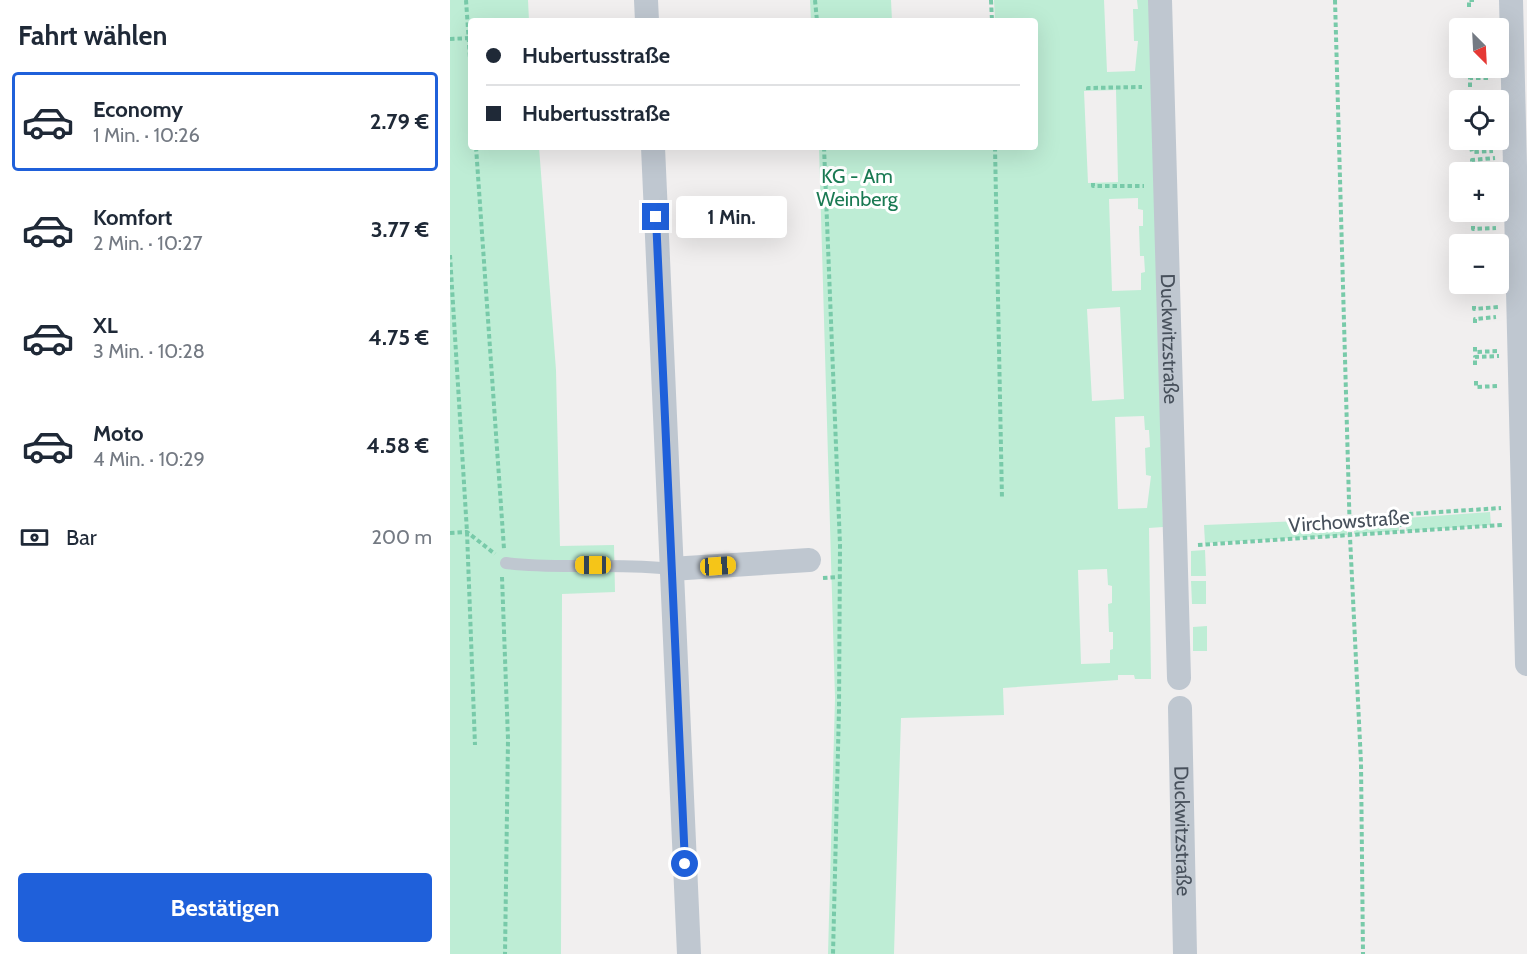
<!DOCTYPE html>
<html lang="de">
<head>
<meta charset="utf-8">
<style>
	:root { --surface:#fff; --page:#f6f6f7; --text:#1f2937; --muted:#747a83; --line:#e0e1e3; --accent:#1f60da }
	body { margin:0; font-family:Cabin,sans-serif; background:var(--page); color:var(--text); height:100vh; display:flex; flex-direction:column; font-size:22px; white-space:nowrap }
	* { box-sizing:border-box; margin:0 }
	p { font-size:20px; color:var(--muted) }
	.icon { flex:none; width:33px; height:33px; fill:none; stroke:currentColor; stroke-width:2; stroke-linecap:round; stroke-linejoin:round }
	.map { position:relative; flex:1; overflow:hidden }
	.drawer { display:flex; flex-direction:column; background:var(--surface); width:450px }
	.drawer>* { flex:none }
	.guide { position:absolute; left:18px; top:18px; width:570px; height:132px; border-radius:6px; box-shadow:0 6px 24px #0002; display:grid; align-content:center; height:132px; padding:0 18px; background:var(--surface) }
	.needle { width:39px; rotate:156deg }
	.tools { position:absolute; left:999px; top:18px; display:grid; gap:12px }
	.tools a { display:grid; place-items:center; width:60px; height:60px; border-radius:6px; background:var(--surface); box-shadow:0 6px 24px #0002; font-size:30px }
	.end { position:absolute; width:27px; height:27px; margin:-14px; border:8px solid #1f60da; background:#fff; box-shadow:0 0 0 3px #fff }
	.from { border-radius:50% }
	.bubble { position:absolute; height:42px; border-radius:6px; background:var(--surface); box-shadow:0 6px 24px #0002; font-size:20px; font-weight:700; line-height:42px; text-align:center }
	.car { position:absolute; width:18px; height:36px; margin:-18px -9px; border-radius:8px; box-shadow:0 0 4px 2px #0007; background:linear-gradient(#f5c518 24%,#345 0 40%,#f5c518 0 76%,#345 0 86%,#f5c518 0) }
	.guide b { display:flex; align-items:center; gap:21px; height:57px; font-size:22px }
	.guide b+b { border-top:2px solid var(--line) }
	.guide i { width:15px; height:15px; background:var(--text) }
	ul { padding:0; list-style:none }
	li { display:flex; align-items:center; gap:18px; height:99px; margin:0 12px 9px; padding:0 6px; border:3px solid transparent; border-radius:6px }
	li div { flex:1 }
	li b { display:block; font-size:22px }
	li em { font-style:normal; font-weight:700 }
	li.current { border-color:var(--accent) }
	li>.icon { width:54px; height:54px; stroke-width:1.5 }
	h2 { padding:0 18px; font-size:27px; line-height:72px }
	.pay { display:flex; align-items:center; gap:15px; height:66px; padding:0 18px; font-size:22px }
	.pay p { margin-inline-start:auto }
	.primary-button { display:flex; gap:12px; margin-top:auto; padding:12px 18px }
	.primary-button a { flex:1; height:69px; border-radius:6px; background:var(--accent); color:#fff; font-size:24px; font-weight:700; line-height:69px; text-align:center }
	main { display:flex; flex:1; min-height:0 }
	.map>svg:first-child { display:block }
	.green { fill:#beedd5; fill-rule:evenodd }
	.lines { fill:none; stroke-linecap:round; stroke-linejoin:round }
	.path { stroke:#78caa9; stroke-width:4; stroke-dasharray:4.5 3; stroke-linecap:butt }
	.lane { stroke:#bfc7d0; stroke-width:12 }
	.street { stroke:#bfc7d0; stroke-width:24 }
	.route { stroke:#1f60da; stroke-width:8 }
	.labels { text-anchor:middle; stroke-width:6; stroke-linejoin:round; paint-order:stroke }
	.park-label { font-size:20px; fill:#1a7a53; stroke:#fff }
	.street-label { font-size:20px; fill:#47505b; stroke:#fff }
</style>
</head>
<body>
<main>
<section class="drawer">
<h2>Fahrt wählen</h2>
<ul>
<li class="current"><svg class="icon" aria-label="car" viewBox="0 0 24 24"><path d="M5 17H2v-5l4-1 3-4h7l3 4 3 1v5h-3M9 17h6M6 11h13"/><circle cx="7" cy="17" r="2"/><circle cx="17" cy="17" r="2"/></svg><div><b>Economy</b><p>1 Min. · 10:26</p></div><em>2.79 €</em></li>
<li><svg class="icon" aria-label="car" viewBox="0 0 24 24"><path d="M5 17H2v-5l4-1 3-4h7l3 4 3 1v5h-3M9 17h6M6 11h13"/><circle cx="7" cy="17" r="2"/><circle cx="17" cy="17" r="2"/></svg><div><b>Komfort</b><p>2 Min. · 10:27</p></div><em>3.77 €</em></li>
<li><svg class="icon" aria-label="car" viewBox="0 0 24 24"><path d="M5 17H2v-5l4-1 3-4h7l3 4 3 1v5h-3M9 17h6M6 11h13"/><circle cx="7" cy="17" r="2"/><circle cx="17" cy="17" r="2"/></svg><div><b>XL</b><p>3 Min. · 10:28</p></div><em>4.75 €</em></li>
<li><svg class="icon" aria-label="car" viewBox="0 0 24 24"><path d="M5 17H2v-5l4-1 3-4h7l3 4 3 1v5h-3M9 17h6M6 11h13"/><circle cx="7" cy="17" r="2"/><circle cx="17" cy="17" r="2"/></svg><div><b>Moto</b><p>4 Min. · 10:29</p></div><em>4.58 €</em></li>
</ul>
<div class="pay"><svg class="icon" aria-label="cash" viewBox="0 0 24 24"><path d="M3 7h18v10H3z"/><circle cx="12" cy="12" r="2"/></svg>Bar<p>200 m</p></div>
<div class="primary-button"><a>Bestätigen</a></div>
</section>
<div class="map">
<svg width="1077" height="954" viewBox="0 0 1077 954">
	<rect width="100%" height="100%" fill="#f1efef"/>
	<path class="green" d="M0,0H78L79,21H21V147H89L106,370L110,546L164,545L165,592L112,594L111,954H0Z
		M360,0H441L442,21H361Z
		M544,0H654L657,72L685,71L688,41H684L683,9H688L687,0H700L713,527L699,528L701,679H685L684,675H668V680L553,688L554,715L451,718L444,954H378L385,698L369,147H585V21H545ZM666,90L668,182L638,183L634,91ZM688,198V209L693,210V226H689L690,256H694L695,272L691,273V290L662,291L659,199ZM670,307L674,399L642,401L637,309ZM694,416L695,430H699L700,447L695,448L696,475L701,476L697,508L668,509L665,417ZM657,569L658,585L662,586V603L658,604L659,632H663V649L660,650V663L631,664L628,570Z
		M1040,512L1041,525L956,531V518Z
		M948,517L949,531L904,534V520Z
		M897,519V535L755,543L754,525Z
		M755,550L756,576H741V551Z
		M741,581H756V604H742Z
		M757,626V651H743V627Z"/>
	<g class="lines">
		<path class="path" d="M16,0L21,73
			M365,0L367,21
			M541,0L542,21
			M885,0L900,537L911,763L913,954
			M1019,7V0H1025
			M1019,27V28
			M0,39L20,38
			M1020,69V72L1040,71
			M1020,87V78H1040
			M638,90V88L692,87
			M26,147L54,549
			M374,147L390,545L389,709L383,954
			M545,147L552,499
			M1021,147L1022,152L1043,151
			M1022,169V160L1045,158
			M643,183V186H694
			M1023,226V229L1046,228
			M1023,244V237H1045
			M0,255L17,532L25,745
			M1024,284V285
			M1024,306V309L1048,307
			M1025,323V319L1046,317
			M1025,347V352L1049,351
			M1025,365V357L1049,356
			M1026,381V387L1049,386
			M951,515L952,533
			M899,518L1051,508
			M0,533L17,532L45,554
			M748,545L1052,525
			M52,577L58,739L55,954
			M373,578L390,577"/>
		<path class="lane" d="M56,563C111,570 167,562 221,569"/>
		<g class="street">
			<path d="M196,0L197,21"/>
			<path id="s1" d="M710,0L729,678"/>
			<path d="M1061,0L1077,664"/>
			<path d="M203,147L239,954"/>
			<path d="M221,569L359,560"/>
			<path id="s2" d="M730,708L735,954"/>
		</g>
	</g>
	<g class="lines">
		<path class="route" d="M206,217L235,864"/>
	</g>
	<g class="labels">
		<g class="park-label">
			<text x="407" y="183">KG - Am<tspan x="407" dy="23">Weinberg</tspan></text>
		</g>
		<g class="street-label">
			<text dy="7" stroke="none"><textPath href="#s1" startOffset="339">Duckwitzstraße</textPath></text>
			<text transform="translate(899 521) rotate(-4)" y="7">Virchowstraße</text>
			<text dy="7" stroke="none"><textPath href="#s2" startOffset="123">Duckwitzstraße</textPath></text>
		</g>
	</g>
</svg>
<div class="tools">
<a><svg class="needle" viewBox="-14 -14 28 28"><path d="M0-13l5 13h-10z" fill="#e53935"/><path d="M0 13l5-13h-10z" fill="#747a83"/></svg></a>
<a><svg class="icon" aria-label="locate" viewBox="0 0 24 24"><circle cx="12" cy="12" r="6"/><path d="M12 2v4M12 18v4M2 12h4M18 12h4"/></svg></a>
<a>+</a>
<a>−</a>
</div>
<i class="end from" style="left:235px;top:864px"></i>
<i class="end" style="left:206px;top:217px"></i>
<div class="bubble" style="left:226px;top:196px;width:111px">1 Min.</div>
<i class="car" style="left:143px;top:565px;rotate:270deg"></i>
<i class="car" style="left:268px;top:566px;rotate:86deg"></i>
<div class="guide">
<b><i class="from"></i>Hubertusstraße</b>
<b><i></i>Hubertusstraße</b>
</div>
</div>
</main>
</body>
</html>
